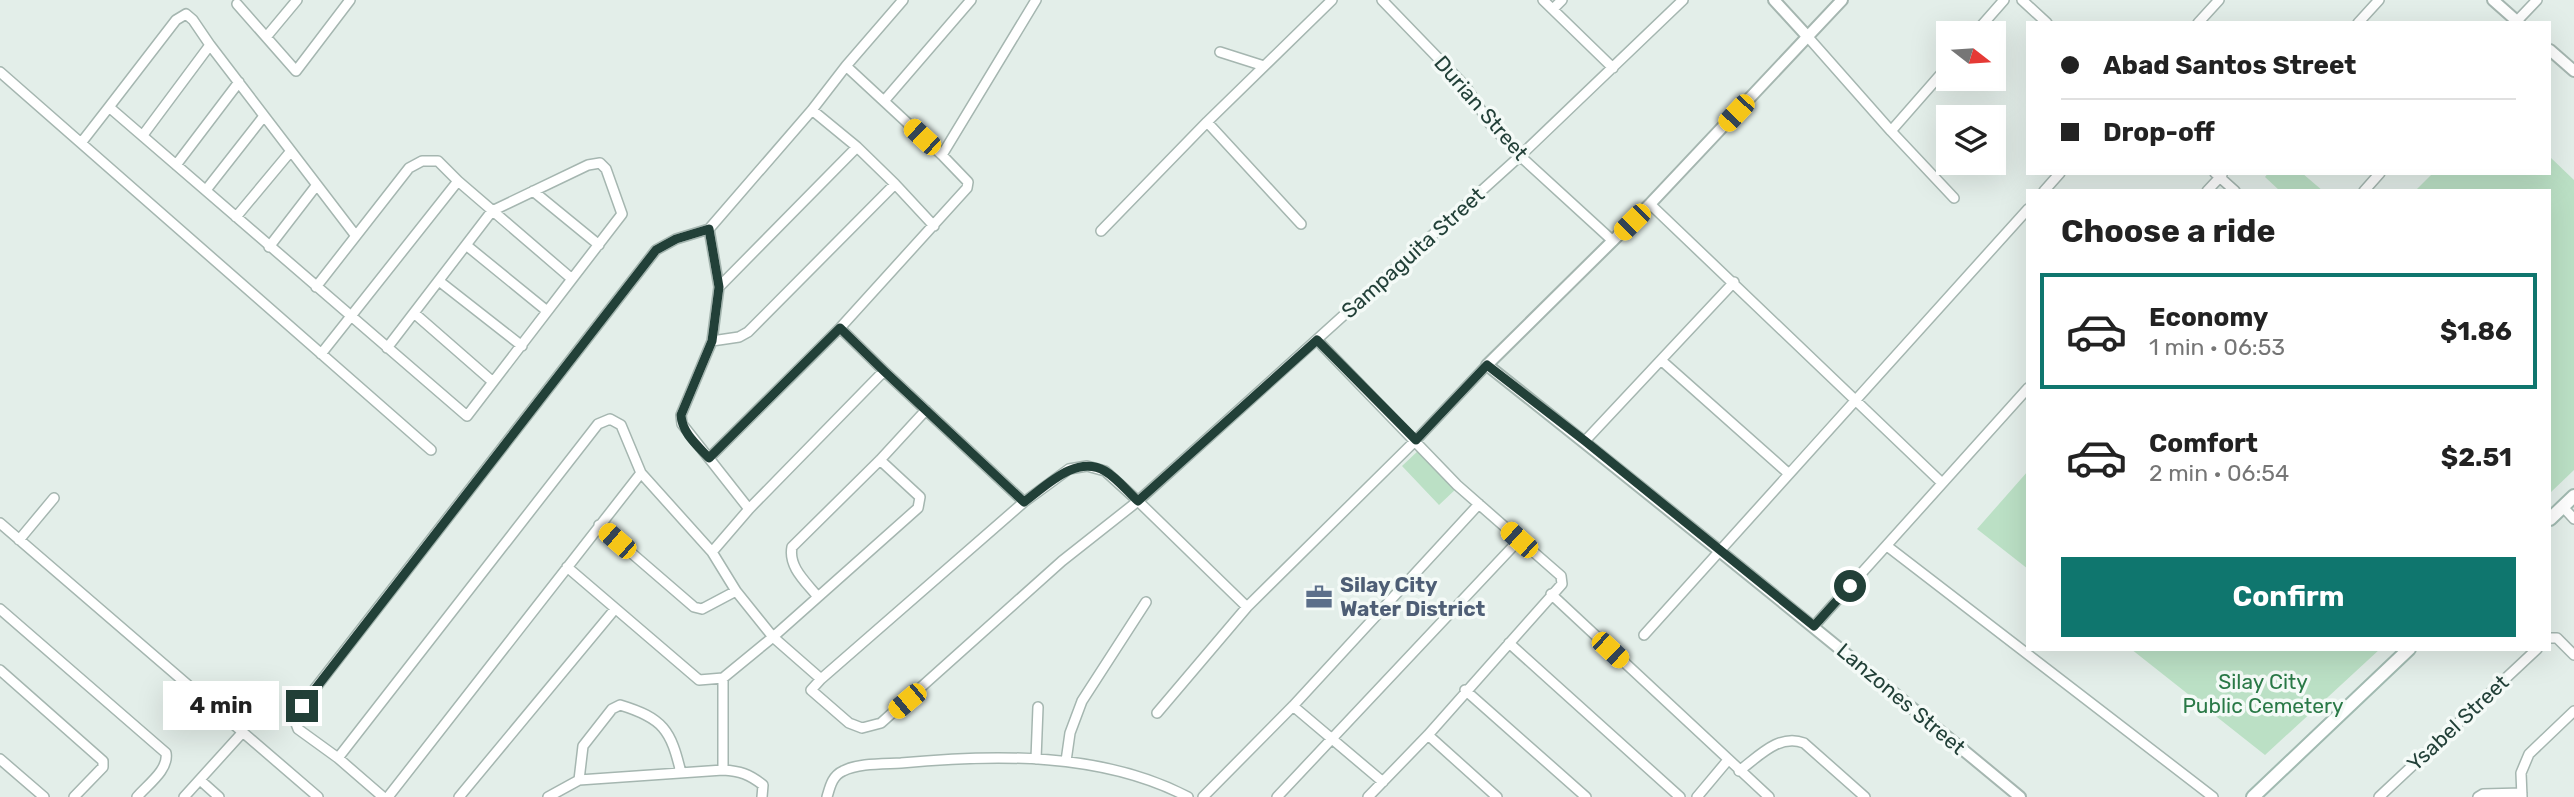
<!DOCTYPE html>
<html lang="en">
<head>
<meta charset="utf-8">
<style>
	:root { --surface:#fff; --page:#f2f2f2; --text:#222; --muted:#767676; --line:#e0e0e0; --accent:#0f766e }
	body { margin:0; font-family:Rubik,sans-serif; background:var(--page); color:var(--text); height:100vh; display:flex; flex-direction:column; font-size:26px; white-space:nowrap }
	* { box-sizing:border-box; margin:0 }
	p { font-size:23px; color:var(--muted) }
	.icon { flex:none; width:38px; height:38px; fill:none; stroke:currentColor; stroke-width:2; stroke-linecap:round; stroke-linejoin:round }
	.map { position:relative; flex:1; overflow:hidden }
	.sheet { position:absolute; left:2026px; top:189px; width:525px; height:462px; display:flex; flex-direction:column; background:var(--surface); border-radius:0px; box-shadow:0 7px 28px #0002 }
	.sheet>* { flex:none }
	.hud { position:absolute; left:2026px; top:21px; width:525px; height:154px; border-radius:0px; box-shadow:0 7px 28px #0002; display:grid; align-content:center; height:154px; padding:0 35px; background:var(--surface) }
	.needle { width:46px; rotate:107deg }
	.controls { position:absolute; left:1936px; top:21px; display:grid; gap:14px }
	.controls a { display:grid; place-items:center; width:70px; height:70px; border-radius:0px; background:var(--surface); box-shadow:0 7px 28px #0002; font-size:35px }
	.end { position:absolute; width:32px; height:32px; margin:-16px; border:9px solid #224038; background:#fff; box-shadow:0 0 0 4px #fff }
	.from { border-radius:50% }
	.bubble { position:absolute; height:49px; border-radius:0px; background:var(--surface); box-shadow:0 7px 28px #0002; font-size:23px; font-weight:700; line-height:49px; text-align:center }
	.car { position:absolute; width:21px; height:42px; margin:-21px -10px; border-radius:9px; box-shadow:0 0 5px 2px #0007; background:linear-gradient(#f5c518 24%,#345 0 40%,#f5c518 0 76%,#345 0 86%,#f5c518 0) }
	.hud b { display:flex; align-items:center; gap:24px; height:66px; font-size:26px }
	.hud b+b { border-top:2px solid var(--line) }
	.hud i { width:18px; height:18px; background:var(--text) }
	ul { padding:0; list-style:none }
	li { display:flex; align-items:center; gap:21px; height:116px; margin:0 14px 10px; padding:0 21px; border:4px solid transparent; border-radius:0px }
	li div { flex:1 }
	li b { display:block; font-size:26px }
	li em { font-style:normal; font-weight:700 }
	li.current { border-color:var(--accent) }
	li>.icon { width:63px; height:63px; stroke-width:1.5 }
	h2 { padding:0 35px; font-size:32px; line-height:84px }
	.cta { display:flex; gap:14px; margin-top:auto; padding:14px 35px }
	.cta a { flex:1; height:80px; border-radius:0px; background:var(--accent); color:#fff; font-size:28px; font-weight:700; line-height:80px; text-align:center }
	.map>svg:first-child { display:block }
	.green { fill:#bbe0c5 }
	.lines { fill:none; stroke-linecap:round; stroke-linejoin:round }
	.minor-casing { stroke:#a5b6b0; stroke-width:12 }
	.tertiary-casing { stroke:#a5b6b0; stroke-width:14 }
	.secondary-casing { stroke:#a1bab1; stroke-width:16 }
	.minor { stroke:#fff; stroke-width:9 }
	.tertiary { stroke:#fff; stroke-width:10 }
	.secondary { stroke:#fff; stroke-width:12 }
	.route { stroke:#224038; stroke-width:9 }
	.labels { text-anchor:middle; stroke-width:7; stroke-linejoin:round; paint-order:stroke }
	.street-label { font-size:21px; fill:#224038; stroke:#f4faf7 }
	.service-label { font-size:21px; font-weight:bold; fill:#4e5e75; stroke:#f4faf7; text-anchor:start }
	.park-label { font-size:21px; fill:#2a7947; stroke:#f4faf7 }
</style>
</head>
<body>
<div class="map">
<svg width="2574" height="797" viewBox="0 0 2574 797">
	<rect width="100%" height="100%" fill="#e3eee9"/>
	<path class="green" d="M2550,157L2574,180V470L2550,493V191H2415L2433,173H2550Z
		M2268,173H2302L2323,191H2280L2265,177Z
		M1420,449L1457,488L1439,505L1402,466Z
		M2028,471V569L1977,529Z
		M2131,649H2380L2265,755Z"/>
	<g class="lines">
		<defs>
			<path id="minor" d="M1382,0L1466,87L1490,124L1520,156L1613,241
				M1543,0L1613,68
				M2022,0L2047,23
				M237,4L296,71L350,0
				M1553,9L1562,0
				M2198,23L2219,0
				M2358,23L2379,0
				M2515,23L2537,0
				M1975,33L2004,0
				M267,36L297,0
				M1807,36L1891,131L1948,66
				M1220,52L1264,66
				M846,66L903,0
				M0,72L431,450
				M884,101L971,0
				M1207,122L1301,224
				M1891,131L1954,198
				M143,135L210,45
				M81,143L109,107
				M942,155L1036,0
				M176,165L239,82
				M2215,173L2235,191
				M895,184L934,226
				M206,190L264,116
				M533,191L599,245
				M2044,191L2060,173
				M2207,191L2222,175
				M2364,191L2380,173
				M1650,204L1942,483
				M236,217L291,151
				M1101,231L1207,122L1332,0
				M466,245L547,311
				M269,247L316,186
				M439,281L522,346
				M316,287L409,168L422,161H438L458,181
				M719,287L857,147
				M414,313L493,382
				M840,328L884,371L1024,502
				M1317,340L1457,485L1561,576L1562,584L1428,735L1368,797
				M712,341L739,337L748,332L895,184L857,147L812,110
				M387,348L492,211L588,165L600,163L606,169L622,214L572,279
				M321,354L458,181L572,279L467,416L109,107L176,20L186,14L193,20L210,45L356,236
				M1662,361L1788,473
				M926,410L880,460L792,547C788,567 806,582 818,597L773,637L821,679L1024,502L1069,469L1087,466L1105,471L1138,501L1520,156L1683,0
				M1585,441L1734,282
				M2563,507L2574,519
				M749,509L884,371
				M0,523L318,797
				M599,525L694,607L702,609L736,591L712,552
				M19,540L54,498
				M1887,546L2213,797
				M567,567L699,680L723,678L773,637L736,591
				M1551,594L1769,797
				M818,597L918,508L920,497L880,460
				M0,609L166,753C169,770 147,785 137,797
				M1814,626L2028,388
				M1644,635L2028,209
				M2550,638H2557L2574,655
				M1509,643L1680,797
				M0,670L103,761V767L74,797
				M821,679L811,690L849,723L862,728L881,723L1062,561L1138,501L1247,607
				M1465,690L1586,797
				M1293,706L1383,782
				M1157,713L1247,607L1416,440L1487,365
				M1428,735L1497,797
				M338,758L598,424L610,419L621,425L641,473L712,552L749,509L682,424L681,415L712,341L719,287L709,229
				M0,759L44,797
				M1036,759L1038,707
				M1066,761L1070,733L1082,701L1146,602
				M723,770V678
				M1739,771C1758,757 1779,733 1804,743L1865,797
				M200,780L219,797
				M579,780L583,746L612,709L620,705C663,718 671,730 681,773
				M184,797L242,733
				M383,797L338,758L298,729L295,721L296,713L656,250L676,239L709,229L812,110L846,66L942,155L968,182L967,188L840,328L709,458
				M388,797L641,473
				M459,797L615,609
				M548,797L579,780L723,770C740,771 749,774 763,785L762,797
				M827,797C830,787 832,776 843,771C858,763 883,764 901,763C995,754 1102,752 1188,797
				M1203,797L1293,706L1479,504
				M1277,797L1519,540
				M1697,797L1728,760
				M2379,797L2537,649
				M2478,797L2483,794L2522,793
				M2522,797L2521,773L2529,754L2574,711"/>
			<path id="tertiary" d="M1774,0L1807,36
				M1842,0L1650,204L1487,365C1666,507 1844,651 2020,797
				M2493,0L2519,23
				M2550,50L2574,71"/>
			<path id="secondary" d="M2550,519L2574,496
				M2253,797L2409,649"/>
		</defs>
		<use href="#minor" class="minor-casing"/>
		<use href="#tertiary" class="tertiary-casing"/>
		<use href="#secondary" class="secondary-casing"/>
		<use href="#minor" class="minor"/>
		<use href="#tertiary" class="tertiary"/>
		<use href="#secondary" class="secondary"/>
	</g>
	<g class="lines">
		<path class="route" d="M302,706L656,250L676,239L709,229L719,287L712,341L681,415C682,433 697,445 709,458L840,328L884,371L1024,502C1046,486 1076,454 1105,471C1117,478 1128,492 1138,501L1317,340L1416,440L1487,365L1585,441L1814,626L1850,586"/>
	</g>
	<defs>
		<symbol id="office-bare" viewBox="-9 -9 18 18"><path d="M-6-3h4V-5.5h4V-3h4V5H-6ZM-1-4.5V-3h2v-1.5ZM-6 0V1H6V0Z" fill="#5c6f8a" stroke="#f4faf7" stroke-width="2.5" paint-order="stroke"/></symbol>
	</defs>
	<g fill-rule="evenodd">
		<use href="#office-bare" x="1300" y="578" width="38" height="38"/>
	</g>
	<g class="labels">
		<g class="street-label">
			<text transform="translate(1481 108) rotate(49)" y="7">Durian Street</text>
			<text transform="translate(1413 253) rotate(-42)" y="7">Sampaguita Street</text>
			<text transform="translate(1901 699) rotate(40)" y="7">Lanzones Street</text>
			<text transform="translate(2458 723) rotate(-43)" y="7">Ysabel Street</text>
		</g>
		<g class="service-label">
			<text x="1340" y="592">Silay City<tspan x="1340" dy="24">Water District</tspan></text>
		</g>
		<g class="park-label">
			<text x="2263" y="689">Silay City<tspan x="2263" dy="24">Public Cemetery</tspan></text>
		</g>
	</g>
</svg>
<div class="controls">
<a><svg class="needle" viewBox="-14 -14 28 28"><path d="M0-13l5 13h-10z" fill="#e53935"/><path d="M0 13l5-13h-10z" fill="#767676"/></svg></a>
<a><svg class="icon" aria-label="layers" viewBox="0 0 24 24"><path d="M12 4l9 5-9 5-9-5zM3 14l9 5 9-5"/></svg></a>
</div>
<i class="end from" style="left:1850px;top:586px"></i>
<i class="end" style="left:302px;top:706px"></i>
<div class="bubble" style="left:163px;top:681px;width:116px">4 min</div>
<i class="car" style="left:1736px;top:113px;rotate:223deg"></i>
<i class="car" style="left:922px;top:137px;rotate:313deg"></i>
<i class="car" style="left:1632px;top:222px;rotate:225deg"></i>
<i class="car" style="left:1519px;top:540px;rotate:312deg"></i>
<i class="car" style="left:617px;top:541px;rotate:311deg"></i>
<i class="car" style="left:1610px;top:650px;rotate:133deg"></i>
<i class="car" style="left:907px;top:701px;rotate:230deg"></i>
<div class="hud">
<b><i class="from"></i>Abad Santos Street</b>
<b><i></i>Drop-off</b>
</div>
<section class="sheet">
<h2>Choose a ride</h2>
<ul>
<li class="current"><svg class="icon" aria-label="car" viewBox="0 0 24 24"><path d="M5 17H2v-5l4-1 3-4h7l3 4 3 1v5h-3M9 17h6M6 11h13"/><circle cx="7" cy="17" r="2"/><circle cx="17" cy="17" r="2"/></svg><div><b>Economy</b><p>1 min · 06:53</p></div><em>$1.86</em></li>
<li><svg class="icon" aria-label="car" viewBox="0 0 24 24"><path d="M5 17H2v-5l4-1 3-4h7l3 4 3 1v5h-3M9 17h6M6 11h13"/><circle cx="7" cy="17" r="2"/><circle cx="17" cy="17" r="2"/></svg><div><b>Comfort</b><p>2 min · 06:54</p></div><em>$2.51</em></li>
</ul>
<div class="cta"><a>Confirm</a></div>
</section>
</div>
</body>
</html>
